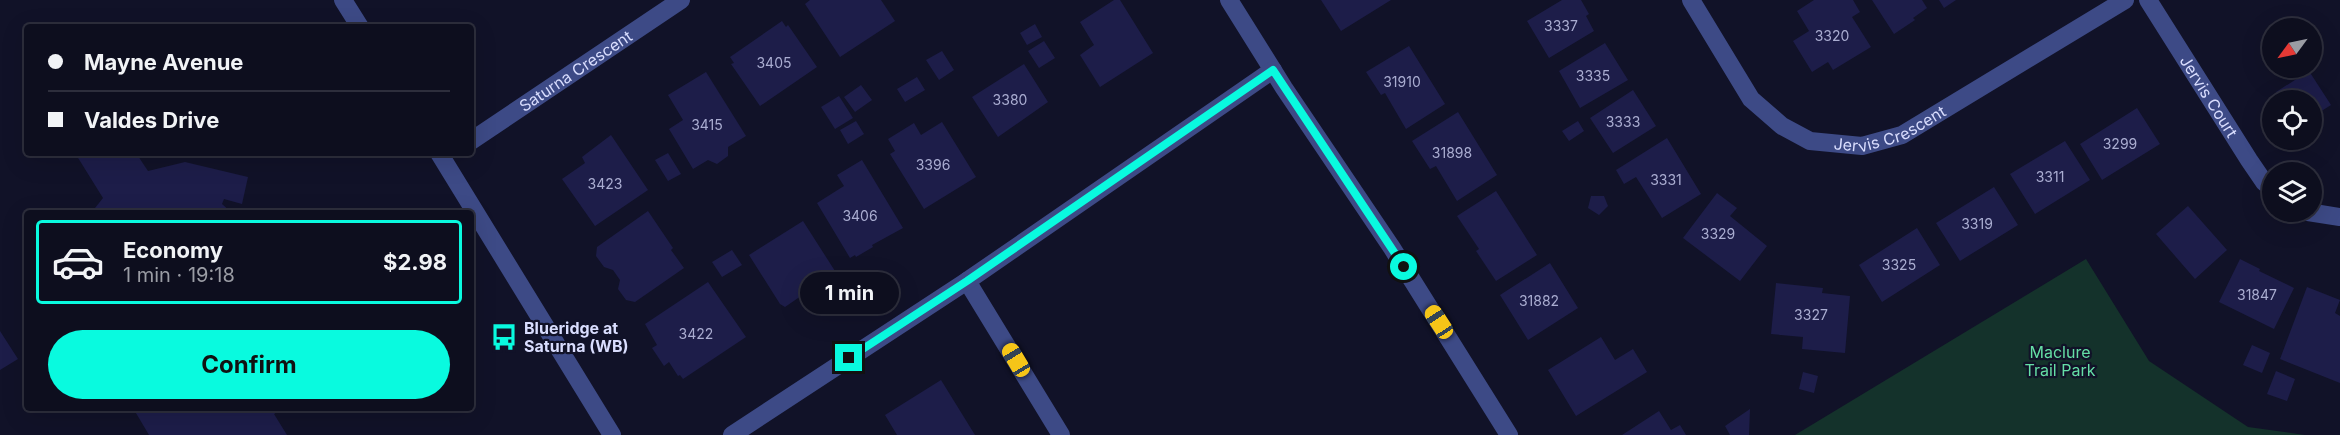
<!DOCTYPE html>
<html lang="en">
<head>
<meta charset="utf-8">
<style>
	:root { --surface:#0d0e1e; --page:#1b1c2b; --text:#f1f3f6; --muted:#9a9ca4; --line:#2d2e3c; --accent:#09fadf }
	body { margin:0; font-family:Inter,sans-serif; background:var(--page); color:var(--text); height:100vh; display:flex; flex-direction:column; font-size:22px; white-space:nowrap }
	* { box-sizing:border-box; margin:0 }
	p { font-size:20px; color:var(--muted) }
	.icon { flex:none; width:33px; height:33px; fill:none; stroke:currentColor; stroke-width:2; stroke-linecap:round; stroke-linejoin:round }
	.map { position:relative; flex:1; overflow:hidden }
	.drawer { position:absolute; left:24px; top:210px; width:450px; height:201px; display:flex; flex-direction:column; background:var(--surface); border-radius:6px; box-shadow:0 6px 24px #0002,0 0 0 2px var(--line) }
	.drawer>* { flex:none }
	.guide { position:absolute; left:24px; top:24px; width:450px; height:132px; border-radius:6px; box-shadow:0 6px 24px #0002,0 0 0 2px var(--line); display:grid; align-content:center; height:132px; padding:0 24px; background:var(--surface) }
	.needle { width:39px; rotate:237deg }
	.fabs { position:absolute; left:2262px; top:18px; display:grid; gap:12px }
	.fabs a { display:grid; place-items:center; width:60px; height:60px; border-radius:50%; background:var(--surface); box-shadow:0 6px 24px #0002,0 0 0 2px var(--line); font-size:30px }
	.end { position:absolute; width:27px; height:27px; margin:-14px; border:8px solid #09fadf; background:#111; box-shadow:0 0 0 3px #111 }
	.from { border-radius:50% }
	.bubble { position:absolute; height:42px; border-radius:21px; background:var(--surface); box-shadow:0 6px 24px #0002,0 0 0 2px var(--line); font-size:20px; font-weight:700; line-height:42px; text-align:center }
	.car { position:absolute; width:18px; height:36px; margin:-18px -9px; border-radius:8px; box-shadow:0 0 4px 2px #0007; background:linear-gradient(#f5c518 24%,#345 0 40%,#f5c518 0 76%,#345 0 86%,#f5c518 0) }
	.guide b { display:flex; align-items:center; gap:21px; height:57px; font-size:22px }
	.guide b+b { border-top:2px solid var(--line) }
	.guide i { width:15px; height:15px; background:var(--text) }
	ul { padding:10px 0 0; list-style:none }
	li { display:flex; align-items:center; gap:18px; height:84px; margin:0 12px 9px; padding:0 12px; border:3px solid var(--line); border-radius:6px }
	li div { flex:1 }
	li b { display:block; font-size:22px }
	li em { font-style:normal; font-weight:700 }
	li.current { border-color:var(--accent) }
	li>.icon { width:54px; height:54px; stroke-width:1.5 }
	.button { display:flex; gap:12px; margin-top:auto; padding:12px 24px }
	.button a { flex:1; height:69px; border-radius:36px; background:var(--accent); color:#111; font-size:24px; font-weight:700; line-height:69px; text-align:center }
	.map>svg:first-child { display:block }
	.green { fill:#14322b }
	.building { fill:#1d1d49 }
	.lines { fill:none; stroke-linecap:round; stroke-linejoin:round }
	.minor { stroke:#3d4a86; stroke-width:18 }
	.route { stroke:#09fadf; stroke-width:8 }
	.labels { text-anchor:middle; stroke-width:4.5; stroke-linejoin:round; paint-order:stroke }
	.number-label { font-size:14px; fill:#aaadd1 }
	.street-label { font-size:16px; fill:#d9ddfe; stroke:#111228 }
	.poi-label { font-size:16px; font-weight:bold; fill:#d9ddfe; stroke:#111228; text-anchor:start }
	.park-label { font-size:16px; fill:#65dea6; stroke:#111228 }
</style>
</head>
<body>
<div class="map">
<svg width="2340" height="435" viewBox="0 0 2340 435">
	<rect width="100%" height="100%" fill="#111228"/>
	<path class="green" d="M2086,259L2149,361L2248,427L2305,435H1795Z"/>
	<path class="building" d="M810,0H881L895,21L840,57L805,4Z
		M1114,0H1120L1153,53L1100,87L1080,55L1094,45L1080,22Z
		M1321,0H1391L1341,31Z
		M1562,0H1581L1589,14L1586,16L1594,31L1549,58L1527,21Z
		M1814,0H1853L1860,12L1852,17L1871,47L1833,70L1828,62L1812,72L1793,41L1809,31L1797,11Z
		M1872,0H1922L1927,8L1913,18L1915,20L1894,34Z
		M1939,0H1956L1944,8Z
		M782,21L786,27L788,25L817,67L760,106L731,64L734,63L730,57Z
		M1035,24L1042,37L1027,45L1020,33Z
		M1044,41L1055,58L1039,68L1028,51Z
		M1605,43L1628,80L1580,108L1559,71Z
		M1409,46L1445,104L1406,129L1385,93L1381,95L1366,72Z
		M942,51L954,70L939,80L926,60Z
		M1024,64L1048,102L998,137L972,97Z
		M2309,71L2331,105L2312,117V100H2281L2276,92Z
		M706,72L746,136L728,147V156L717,164L708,160L693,169L669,129L683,120L668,95Z
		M917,77L925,90L905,102L897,89Z
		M861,85L872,100L855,112L844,97Z
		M1633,90L1656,126L1613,153L1590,118Z
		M839,96L853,118L835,129L821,107Z
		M2137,108L2160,144L2102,180L2080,144Z
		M1458,112L1497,175L1457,201L1436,166L1430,169L1412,141Z
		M856,121L864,134L848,144L840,130Z
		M1578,121L1584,131L1569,141L1562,131Z
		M942,122L976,177L924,209L890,154L895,151L888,139L914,123L921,135Z
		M611,135L648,190L595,226L562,179L585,163L582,157Z
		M1667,138L1701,194L1662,218L1636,177L1624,184L1616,170Z
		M2065,141L2090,180L2035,214L2010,174Z
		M75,153H136L148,171L185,162L248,177L242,204L224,199L222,204L232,213H91L103,198Z
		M668,153L681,174L668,181L655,160Z
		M862,160L903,228L872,245L873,247L856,257L855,255L850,258L817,203L844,186L837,175Z
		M1994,187L2018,225L1960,261L1936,223Z
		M1496,191L1537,255L1496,281L1476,251L1479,249L1457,216Z
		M1717,193L1737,208L1730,216L1767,246L1740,281L1683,238Z
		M1591,196H1604L1608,206L1599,215L1588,208Z
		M2188,206L2227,250L2195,279L2156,234Z
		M648,211L673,248L671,250L684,268L635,302L626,300L618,289L620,280L613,270L604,267L596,256L597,247Z
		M803,221L835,271L834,275L817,286L812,285L809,282L800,288L802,292L801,296L785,307L780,304L749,255Z
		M1917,228L1940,265L1882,302L1859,265Z
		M732,250L742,265L722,277L712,262Z
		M2240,259L2260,269L2259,271L2294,288L2274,329L2219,302Z
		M1550,263L1578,308L1528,340L1500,295Z
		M708,282L746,337L683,379L680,375L678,376L669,362L664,366L652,348L657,345L645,324Z
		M1776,283L1823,288L1822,293L1850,296L1845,353L1802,349L1803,337L1771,334Z
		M2307,287L2340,300L2335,313L2340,316V383L2280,359Z
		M0,331L18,359L0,370Z
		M1601,337L1615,360L1633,349L1647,372L1576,416L1548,370Z
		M2252,345L2270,353L2262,373L2243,365Z
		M2276,371L2295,379L2287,401L2267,394Z
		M1803,372L1818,376L1814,393L1799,389Z
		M941,380L975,435H897L885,415Z
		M133,408H283L274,414L287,435H149Z
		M1750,409L1749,435H1730L1725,426Z
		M1659,411L1671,430L1680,425L1686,435H1622Z"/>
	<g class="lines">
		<g class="minor">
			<path d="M343,0L360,27"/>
			<path d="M1229,0L1284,88L1392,248L1509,435"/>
			<path id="s1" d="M1691,0L1751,99L1782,126L1810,141L1862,146L1902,135L2125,0"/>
			<path id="s2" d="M2148,0L2249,160L2264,182L2272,189"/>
			<path id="s3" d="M471,141L681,0"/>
			<path d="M439,153L612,435"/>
			<path d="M2308,212L2340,217"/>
			<path d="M967,281L1061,435"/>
			<path d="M732,435L967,281L1273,70"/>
		</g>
	</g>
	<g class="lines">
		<path class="route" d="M849,358L967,281L1273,70L1404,267"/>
	</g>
	<defs>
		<symbol id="bus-bare" viewBox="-9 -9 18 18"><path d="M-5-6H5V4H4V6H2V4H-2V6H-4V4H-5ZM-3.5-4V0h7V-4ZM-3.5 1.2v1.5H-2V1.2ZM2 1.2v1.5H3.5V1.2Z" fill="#09fadf" stroke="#111228" stroke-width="2.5" paint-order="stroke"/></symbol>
	</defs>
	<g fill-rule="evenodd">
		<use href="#bus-bare" x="485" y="318" width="38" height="38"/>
	</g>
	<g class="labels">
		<g class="number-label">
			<text x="1561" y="31">3337</text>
			<text x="1832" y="41">3320</text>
			<text x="774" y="68">3405</text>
			<text x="1593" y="81">3335</text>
			<text x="1402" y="87">31910</text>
			<text x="1010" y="105">3380</text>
			<text x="1623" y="127">3333</text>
			<text x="707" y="130">3415</text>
			<text x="2120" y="149">3299</text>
			<text x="1452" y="158">31898</text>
			<text x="933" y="170">3396</text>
			<text x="2050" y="182">3311</text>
			<text x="1666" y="185">3331</text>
			<text x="605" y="189">3423</text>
			<text x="860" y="221">3406</text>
			<text x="1977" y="229">3319</text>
			<text x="1718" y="239">3329</text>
			<text x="1899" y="270">3325</text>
			<text x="2257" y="300">31847</text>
			<text x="1539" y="306">31882</text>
			<text x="1811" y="320">3327</text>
			<text x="696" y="339">3422</text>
		</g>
		<g class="street-label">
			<text dy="6" stroke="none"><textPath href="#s3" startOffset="126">Saturna Crescent</textPath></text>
			<text dy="6" stroke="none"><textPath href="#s2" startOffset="114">Jervis Court</textPath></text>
			<text dy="6" stroke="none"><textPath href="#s1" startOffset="272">Jervis Crescent</textPath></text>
		</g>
		<g class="poi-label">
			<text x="524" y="334">Blueridge at<tspan x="524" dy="18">Saturna (WB)</tspan></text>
		</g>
		<g class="park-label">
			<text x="2060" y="358">Maclure<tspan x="2060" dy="18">Trail Park</tspan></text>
		</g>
	</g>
</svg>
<div class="fabs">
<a><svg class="needle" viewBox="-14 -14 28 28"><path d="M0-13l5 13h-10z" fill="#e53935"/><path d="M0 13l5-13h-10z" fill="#9a9ca4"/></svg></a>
<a><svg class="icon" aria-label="locate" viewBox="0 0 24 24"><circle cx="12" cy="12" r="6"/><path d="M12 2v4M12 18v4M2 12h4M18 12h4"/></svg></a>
<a><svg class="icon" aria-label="layers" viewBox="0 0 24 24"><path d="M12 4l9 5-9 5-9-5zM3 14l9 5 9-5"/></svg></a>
</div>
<i class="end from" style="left:1404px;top:267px"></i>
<i class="end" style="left:849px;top:358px"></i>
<div class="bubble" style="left:800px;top:272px;width:99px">1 min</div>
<i class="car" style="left:1439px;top:322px;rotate:327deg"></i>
<i class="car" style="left:1016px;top:360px;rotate:329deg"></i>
<div class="guide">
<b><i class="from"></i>Mayne Avenue</b>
<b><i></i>Valdes Drive</b>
</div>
<section class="drawer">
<ul>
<li class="current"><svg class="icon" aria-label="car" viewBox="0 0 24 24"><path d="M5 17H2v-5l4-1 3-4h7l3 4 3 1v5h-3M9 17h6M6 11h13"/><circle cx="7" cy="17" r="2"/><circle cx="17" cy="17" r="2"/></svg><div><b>Economy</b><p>1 min · 19:18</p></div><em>$2.98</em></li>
</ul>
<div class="button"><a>Confirm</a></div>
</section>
</div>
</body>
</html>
